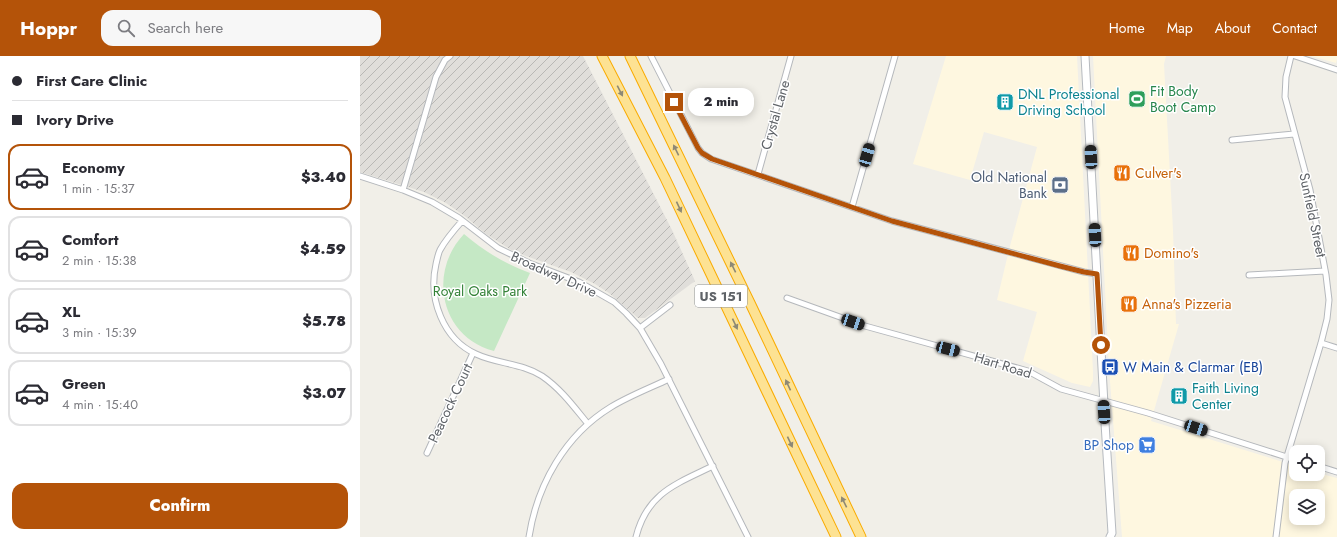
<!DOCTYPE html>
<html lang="en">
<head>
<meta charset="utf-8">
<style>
	:root { --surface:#fff; --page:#f7f7f7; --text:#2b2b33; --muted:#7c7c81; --line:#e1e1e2; --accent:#b45309 }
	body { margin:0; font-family:Jost,sans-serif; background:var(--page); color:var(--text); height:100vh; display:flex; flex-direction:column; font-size:15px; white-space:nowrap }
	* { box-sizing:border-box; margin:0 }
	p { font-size:13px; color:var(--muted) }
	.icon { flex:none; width:22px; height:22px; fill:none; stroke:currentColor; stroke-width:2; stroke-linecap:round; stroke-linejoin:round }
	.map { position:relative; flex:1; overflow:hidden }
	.drawer { display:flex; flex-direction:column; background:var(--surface); width:360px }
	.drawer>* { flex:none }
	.hud { display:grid; align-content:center; height:88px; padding:0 12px; background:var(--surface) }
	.tools { position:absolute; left:929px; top:389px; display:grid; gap:8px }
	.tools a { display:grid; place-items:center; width:36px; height:36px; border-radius:8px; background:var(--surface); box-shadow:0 2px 10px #0003; font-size:20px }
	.end { position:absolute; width:18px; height:18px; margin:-9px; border:5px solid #b45309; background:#fff; box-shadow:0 0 0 2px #fff }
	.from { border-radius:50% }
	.bubble { position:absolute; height:28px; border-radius:12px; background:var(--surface); box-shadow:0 2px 10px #0003; font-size:13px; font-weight:800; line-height:28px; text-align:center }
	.car { position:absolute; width:12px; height:24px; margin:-12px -6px; border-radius:5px; box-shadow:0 0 3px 1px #0007; background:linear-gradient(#222 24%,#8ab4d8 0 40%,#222 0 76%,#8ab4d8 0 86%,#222 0) }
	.hud b { display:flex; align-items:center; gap:14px; height:38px; font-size:15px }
	.hud b+b { border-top:1px solid var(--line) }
	.hud i { width:10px; height:10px; background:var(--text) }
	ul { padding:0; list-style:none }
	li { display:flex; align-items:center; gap:12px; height:66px; margin:0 8px 6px; padding:0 4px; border:2px solid var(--line); border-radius:12px }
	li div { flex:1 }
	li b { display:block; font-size:15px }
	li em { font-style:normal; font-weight:800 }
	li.active { border-color:var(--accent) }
	li>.icon { width:36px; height:36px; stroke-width:1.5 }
	.button { display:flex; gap:8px; margin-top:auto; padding:8px 12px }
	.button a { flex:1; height:46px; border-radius:12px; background:var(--accent); color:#fff; font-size:16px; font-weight:800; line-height:46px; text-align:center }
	header { display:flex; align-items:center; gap:24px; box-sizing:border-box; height:56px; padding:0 20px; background:var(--accent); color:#fff }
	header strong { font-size:19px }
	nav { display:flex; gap:22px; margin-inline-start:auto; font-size:14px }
	.search { width:280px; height:36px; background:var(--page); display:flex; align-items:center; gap:10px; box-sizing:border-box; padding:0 14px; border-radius:12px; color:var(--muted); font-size:15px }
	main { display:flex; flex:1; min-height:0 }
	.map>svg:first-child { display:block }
	.commercial { fill:#fef7e0; fill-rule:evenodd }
	.industrial { fill:url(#industrial-furrows) }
	.park { fill:#c5e8c5 }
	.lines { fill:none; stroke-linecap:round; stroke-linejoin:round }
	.minor-casing { stroke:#b5b8bc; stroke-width:7 }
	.secondary-casing { stroke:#b6babf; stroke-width:9 }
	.motorway-casing { stroke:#f9ab00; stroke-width:11 }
	.minor { stroke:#fff; stroke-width:5 }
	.secondary { stroke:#fff; stroke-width:7 }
	.motorway { stroke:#fde293; stroke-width:9 }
	.oneway { fill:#8e8975 }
	.route { stroke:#b45309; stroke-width:5 }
	.labels { text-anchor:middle; stroke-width:3; stroke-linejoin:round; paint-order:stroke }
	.shield { fill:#fff; stroke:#8f9295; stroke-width:1 }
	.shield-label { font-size:13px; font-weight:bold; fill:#5f6368 }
	.leisure-label { font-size:14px; fill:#27864d; stroke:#fff; text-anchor:start }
	.culture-label { font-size:14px; fill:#0d838f; stroke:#fff; text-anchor:start }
	.street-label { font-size:14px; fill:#5f6368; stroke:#fff }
	.food-label { font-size:14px; fill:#c56008; stroke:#fff; text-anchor:start }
	.service-label { font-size:14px; fill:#4e5e75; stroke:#fff; text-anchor:end }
	.park-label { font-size:14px; fill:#348238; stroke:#fff }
	.transit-label { font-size:14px; fill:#164399; stroke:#fff; text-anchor:start }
	.shop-label { font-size:14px; fill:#366cbe; stroke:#fff; text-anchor:end }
</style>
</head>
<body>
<header>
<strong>Hoppr</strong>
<div class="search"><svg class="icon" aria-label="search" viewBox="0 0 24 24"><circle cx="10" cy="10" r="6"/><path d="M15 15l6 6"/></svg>Search here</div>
<nav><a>Home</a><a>Map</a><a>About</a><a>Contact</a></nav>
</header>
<main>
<section class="drawer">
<div class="hud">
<b><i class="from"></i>First Care Clinic</b>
<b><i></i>Ivory Drive</b>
</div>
<ul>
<li class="active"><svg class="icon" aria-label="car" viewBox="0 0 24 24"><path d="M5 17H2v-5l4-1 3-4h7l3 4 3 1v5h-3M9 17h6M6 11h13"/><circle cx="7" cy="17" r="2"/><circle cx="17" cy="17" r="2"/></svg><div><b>Economy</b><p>1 min · 15:37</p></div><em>$3.40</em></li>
<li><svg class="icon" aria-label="car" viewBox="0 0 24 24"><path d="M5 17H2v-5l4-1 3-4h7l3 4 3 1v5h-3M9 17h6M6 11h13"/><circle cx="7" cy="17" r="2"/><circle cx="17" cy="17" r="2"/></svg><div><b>Comfort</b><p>2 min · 15:38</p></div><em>$4.59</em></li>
<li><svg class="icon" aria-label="car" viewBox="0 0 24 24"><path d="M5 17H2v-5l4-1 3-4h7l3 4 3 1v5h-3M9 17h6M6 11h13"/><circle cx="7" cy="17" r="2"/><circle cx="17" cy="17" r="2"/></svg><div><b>XL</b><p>3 min · 15:39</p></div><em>$5.78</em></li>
<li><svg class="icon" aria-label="car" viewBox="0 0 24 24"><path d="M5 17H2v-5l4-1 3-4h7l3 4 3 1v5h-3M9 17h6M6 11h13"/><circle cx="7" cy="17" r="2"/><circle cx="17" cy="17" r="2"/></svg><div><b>Green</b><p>4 min · 15:40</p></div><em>$3.07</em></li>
</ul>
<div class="button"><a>Confirm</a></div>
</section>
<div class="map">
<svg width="977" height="481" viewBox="0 0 977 481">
	<defs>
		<pattern id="industrial-furrows" width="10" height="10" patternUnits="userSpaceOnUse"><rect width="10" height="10" fill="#e0deda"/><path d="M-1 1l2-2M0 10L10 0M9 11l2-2" fill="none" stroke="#b9b8b5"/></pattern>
	</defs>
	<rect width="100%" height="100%" fill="#f1efe8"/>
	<path class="commercial" d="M586,0H717L733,315V325L730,331L712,327L663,305L677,256L637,244L650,190L677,91L624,76L610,124L553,108Z
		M733,0H806L804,8L813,174L816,268H819L791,365L936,410V418H958V417L977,422V481H762L749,312ZM936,440H958V462H936Z
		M951,0H977V3L976,7Z"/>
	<path class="industrial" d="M0,0H223L312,174L335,225L285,262H278L249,237L235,228L211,216L166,200L151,194L126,178L106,161L86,147L64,136L0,116Z"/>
	<path class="park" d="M104,178C124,195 145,208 170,217L134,295C81,281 67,217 104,178Z"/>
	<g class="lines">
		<defs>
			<path id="minor" d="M291,0L338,92L342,97L351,103L532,165L724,216L737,218
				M935,0L977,14
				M872,84L934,78
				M398,118L431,0
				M0,120L43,134L72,146L99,162L138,192L169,207L219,226L254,246L266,257L280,272L301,308L388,481
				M43,134L76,21L85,4L90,0
				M492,151L535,0
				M102,165C94,174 86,183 80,194C78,198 77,204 76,208C68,243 83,283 116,298C137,308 162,307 182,320C201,333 214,351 228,368
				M889,219L965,215
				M427,242L505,270L668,315L701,333L788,357L936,404
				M280,272L310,249
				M961,287L977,292
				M67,397L113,297
				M958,410L977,416
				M169,481C177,429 205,379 251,351C269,340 290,332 309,323
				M276,481C287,437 316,428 353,410
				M916,481L925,407L961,287L967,263L969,244L966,219L950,134L925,41L926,21L931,0"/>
			<path id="secondary" d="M725,0L745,367L752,477L750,481"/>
			<path id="motorway" d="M242,0L305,122L476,481
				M270,0L391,249L501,481"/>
		</defs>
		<use href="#minor" class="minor-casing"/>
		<use href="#secondary" class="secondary-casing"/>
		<use href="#motorway" class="motorway-casing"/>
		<use href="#minor" class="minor"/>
		<use href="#secondary" class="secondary"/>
		<use href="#motorway" class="motorway"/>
	</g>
	<defs><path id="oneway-solid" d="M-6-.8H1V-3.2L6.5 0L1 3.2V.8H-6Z"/></defs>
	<g class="oneway">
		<use href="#oneway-solid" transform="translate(260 35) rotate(63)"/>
		<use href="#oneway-solid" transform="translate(316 94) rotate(-116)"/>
		<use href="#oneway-solid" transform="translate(319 151) rotate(65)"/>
		<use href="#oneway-solid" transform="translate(373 211) rotate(-116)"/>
		<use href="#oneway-solid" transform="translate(375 268) rotate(65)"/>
		<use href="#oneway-solid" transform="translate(428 329) rotate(-115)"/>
		<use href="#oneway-solid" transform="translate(430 386) rotate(65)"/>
		<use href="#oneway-solid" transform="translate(484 446) rotate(-116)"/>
	</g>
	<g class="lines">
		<path class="route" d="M314,46L338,92L342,97L352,103L532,165L700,210L724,216L737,218L741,289"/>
	</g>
	<defs>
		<symbol id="stadium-square" viewBox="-11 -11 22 22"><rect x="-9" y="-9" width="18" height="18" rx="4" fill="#2e9e5b" stroke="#fff"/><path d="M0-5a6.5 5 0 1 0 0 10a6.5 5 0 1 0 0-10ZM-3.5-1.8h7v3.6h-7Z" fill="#fff"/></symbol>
		<symbol id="building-square" viewBox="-11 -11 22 22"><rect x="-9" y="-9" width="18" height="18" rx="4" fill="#0f9aa8" stroke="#fff"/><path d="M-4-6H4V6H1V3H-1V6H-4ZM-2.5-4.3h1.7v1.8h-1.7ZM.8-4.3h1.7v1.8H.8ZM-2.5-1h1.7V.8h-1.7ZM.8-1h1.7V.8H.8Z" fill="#fff"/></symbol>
		<symbol id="restaurant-square" viewBox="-11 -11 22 22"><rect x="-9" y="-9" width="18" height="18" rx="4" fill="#e8710a" stroke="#fff"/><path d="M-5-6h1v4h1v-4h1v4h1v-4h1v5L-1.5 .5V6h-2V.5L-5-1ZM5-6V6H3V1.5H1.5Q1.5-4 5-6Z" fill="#fff"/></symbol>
		<symbol id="bank-square" viewBox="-11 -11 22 22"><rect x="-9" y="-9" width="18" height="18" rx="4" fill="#5c6f8a" stroke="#fff"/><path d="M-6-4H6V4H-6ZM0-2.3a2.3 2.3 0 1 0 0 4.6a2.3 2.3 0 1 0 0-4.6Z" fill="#fff"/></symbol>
		<symbol id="bus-square" viewBox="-11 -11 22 22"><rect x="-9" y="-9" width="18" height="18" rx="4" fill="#1a4fb4" stroke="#fff"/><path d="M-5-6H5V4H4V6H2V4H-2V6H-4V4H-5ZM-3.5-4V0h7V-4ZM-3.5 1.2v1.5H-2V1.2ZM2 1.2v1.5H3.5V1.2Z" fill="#fff"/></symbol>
		<symbol id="supermarket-square" viewBox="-11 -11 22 22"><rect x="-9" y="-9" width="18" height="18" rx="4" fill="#3f7fe0" stroke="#fff"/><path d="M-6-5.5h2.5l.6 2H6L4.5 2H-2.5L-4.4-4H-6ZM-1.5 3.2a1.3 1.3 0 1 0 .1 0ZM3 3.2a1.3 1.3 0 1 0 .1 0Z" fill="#fff"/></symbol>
	</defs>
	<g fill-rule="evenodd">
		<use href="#stadium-square" x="767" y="33" width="20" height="20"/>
		<use href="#building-square" x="635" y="36" width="20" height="20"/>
		<use href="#restaurant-square" x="752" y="107" width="20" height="20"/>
		<use href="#bank-square" x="690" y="119" width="20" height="20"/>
		<use href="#restaurant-square" x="761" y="187" width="20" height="20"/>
		<use href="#restaurant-square" x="759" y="238" width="20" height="20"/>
		<use href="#bus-square" x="740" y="301" width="20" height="20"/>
		<use href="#building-square" x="809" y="330" width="20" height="20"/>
		<use href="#supermarket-square" x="777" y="379" width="20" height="20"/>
	</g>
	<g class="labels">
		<rect class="shield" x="335" y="229" width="52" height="22" rx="3"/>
		<g class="shield-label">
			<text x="361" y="245">US 151</text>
		</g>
		<g class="leisure-label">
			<text x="790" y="40">Fit Body<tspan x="790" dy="16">Boot Camp</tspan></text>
		</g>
		<g class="culture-label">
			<text x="658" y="43">DNL Professional<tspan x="658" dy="16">Driving School</tspan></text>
			<text x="832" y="337">Faith Living<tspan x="832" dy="16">Center</tspan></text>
		</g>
		<g class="street-label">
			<text transform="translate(415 59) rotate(-74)" y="5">Crystal Lane</text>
			<text transform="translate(953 159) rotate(78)" y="5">Sunfield Street</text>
			<text transform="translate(194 218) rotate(24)" y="5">Broadway Drive</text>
			<text transform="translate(643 309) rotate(17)" y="5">Hart Road</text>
			<text transform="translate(90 347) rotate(-65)" y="5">Peacock Court</text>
		</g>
		<g class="food-label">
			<text x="775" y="122">Culver's</text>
			<text x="784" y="202">Domino's</text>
			<text x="782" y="253">Anna's Pizzeria</text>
		</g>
		<g class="service-label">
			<text x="687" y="126">Old National<tspan x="687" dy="16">Bank</tspan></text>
		</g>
		<g class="park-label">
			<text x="120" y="240">Royal Oaks Park</text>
		</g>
		<g class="transit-label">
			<text x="763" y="316">W Main &amp; Clarmar (EB)</text>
		</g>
		<g class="shop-label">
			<text x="774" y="394">BP Shop</text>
		</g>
	</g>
</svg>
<div class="tools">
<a><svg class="icon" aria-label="locate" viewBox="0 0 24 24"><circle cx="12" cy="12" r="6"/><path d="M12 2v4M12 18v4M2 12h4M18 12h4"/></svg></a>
<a><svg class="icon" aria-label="layers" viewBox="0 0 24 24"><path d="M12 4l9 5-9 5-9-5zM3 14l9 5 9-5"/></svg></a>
</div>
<i class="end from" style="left:741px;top:289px"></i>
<i class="end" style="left:314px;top:46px"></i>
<div class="bubble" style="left:328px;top:32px;width:66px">2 min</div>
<i class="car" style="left:507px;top:99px;rotate:16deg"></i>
<i class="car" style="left:731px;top:101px;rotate:357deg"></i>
<i class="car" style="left:735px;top:179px;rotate:357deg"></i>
<i class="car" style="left:493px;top:266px;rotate:109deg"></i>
<i class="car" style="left:588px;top:293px;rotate:105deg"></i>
<i class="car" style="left:744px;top:356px;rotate:357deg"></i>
<i class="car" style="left:836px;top:372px;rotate:108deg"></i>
</div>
</main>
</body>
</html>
